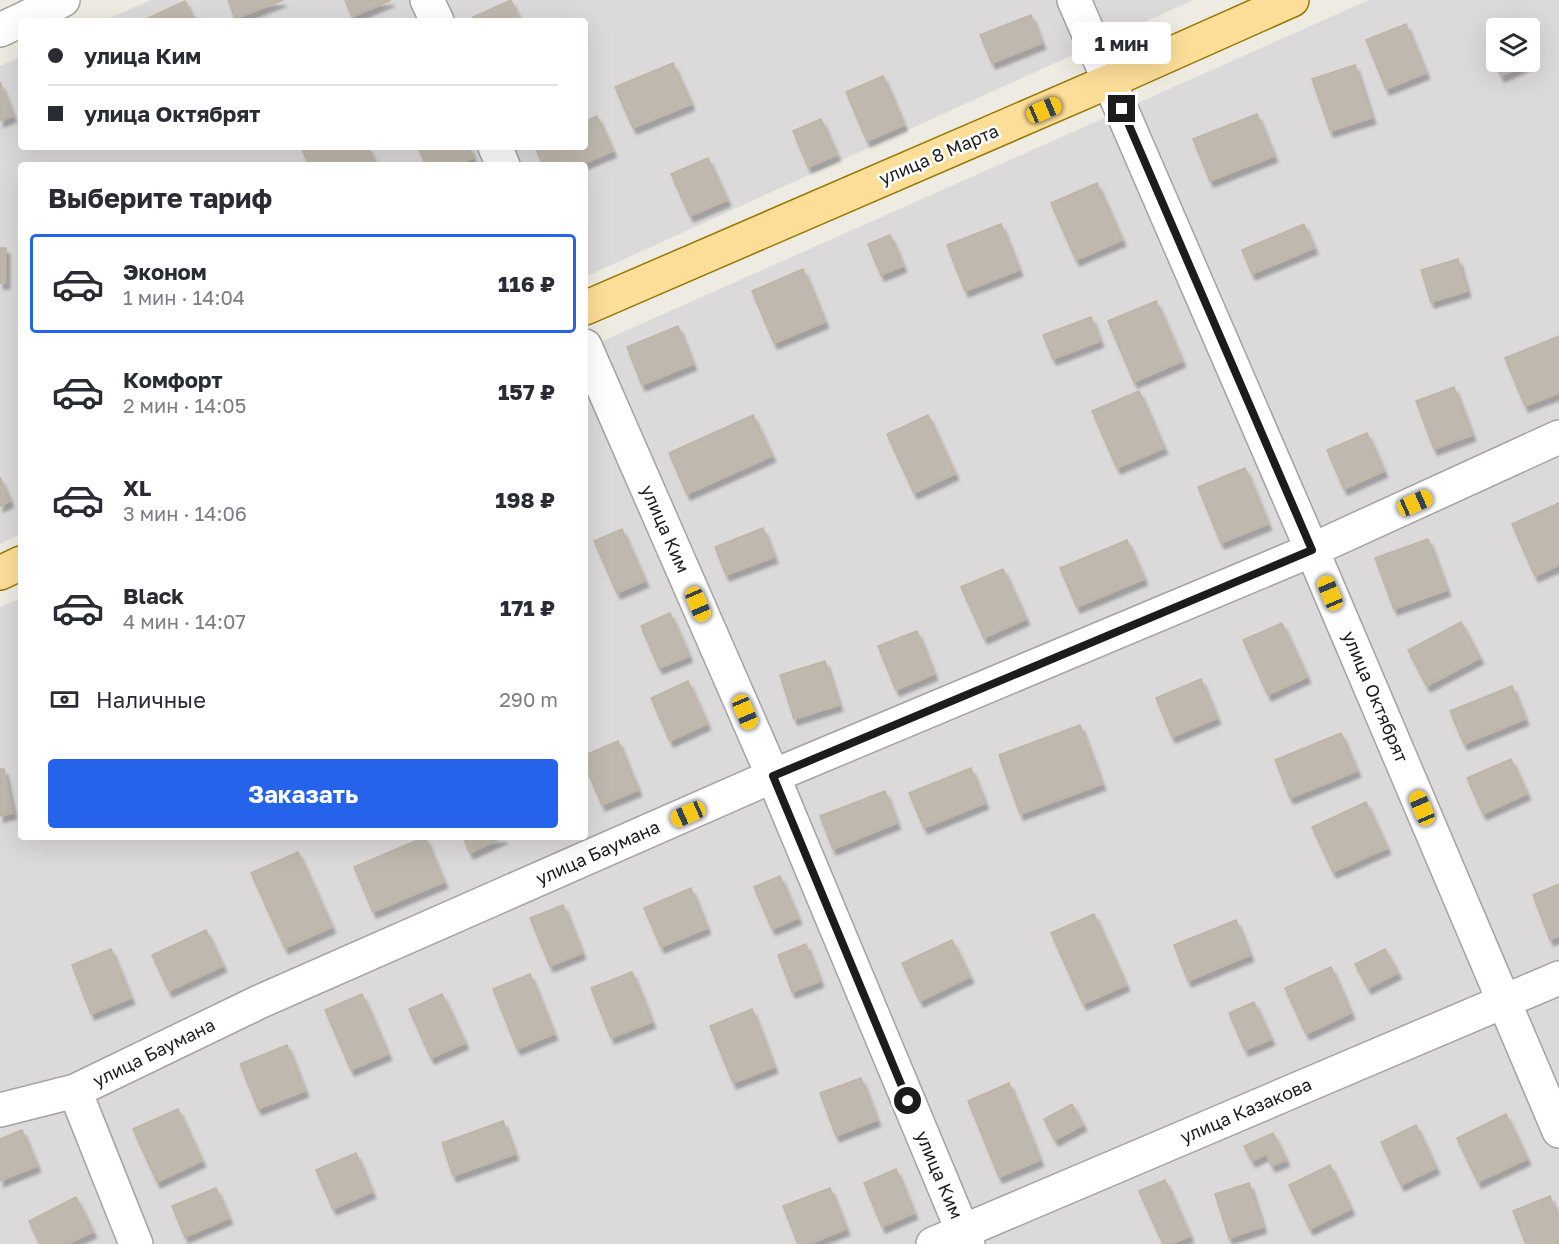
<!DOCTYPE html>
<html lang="ru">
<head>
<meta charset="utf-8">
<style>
	:root { --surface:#fff; --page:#f7f7f7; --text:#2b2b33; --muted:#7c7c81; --line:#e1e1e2; --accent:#2563eb }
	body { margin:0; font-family:"Golos Text",sans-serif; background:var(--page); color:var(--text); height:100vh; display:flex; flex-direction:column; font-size:22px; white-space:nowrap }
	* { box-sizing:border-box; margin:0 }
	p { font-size:20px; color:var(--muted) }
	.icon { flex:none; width:33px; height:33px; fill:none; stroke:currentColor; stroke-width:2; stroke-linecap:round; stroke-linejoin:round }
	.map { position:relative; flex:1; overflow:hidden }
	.drawer { position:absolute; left:18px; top:162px; width:570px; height:678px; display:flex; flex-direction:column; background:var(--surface); border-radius:6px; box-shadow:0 6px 24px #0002 }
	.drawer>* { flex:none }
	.hud { position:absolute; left:18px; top:18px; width:570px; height:132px; border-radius:6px; box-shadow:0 6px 24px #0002; display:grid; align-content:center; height:132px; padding:0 30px; background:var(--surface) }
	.tools { position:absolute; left:1486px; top:18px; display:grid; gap:12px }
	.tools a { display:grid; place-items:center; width:54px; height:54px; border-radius:6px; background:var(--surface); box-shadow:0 6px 24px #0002; font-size:30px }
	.end { position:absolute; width:27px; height:27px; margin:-14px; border:8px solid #1c1c1c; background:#fff; box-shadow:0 0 0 3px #fff }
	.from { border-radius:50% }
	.bubble { position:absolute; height:42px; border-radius:6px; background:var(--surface); box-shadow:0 6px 24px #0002; font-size:20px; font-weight:700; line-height:42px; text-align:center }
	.car { position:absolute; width:18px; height:36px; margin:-18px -9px; border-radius:8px; box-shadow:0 0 4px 2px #0007; background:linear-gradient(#f5c518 24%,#345 0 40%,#f5c518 0 76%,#345 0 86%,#f5c518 0) }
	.hud b { display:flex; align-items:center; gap:21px; height:57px; font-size:22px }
	.hud b+b { border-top:2px solid var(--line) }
	.hud i { width:15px; height:15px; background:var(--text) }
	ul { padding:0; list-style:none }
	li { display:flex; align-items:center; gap:18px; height:99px; margin:0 12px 9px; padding:0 18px; border:3px solid transparent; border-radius:6px }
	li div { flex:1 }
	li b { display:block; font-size:22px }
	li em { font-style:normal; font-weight:700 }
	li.selected { border-color:var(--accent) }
	li>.icon { width:54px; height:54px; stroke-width:1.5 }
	h2 { padding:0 30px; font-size:27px; line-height:72px }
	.pay { display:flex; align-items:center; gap:15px; height:66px; padding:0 30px; font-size:22px }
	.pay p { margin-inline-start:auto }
	.cta { display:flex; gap:12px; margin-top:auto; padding:12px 30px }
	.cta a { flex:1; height:69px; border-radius:6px; background:var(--accent); color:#fff; font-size:24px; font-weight:700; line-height:69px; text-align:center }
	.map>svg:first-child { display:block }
	.residential { fill:#dbd9d9; fill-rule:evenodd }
	.building { fill:#bfb8ae; stroke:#c0b4a4; stroke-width:1.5; filter:url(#shadow) }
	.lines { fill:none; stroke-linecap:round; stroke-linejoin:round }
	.minor-casing { stroke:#a3a3a3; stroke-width:36 }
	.major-casing { stroke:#957700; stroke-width:36 }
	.minor { stroke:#fff; stroke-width:33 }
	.major { stroke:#fdde98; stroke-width:33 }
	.route { stroke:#1c1c1c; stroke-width:8 }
	.labels { text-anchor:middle; stroke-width:5; stroke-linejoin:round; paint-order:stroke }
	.street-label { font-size:18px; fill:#1c1c1c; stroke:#fff }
</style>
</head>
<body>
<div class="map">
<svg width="1559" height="1244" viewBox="0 0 1559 1244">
	<defs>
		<filter id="shadow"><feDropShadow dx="3.5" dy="6" stdDeviation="1.5" flood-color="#0004"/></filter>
	</defs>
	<rect width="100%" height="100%" fill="#eeebe2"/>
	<path class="residential" d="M151,0H1193L585,277V165H21V534L0,544V66L21,57V147H585V21H103Z
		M1369,0H1559V1244H0V607L21,598V837H585V349ZM1497,28H1530V62H1497Z"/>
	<path class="building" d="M228,0H283L235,19Z
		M345,0H391L352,17Z
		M511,0L520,21H475L473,17Z
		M185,1L195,21H142Z
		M1031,15L1042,43L992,63L980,35Z
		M1406,24L1426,73L1386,89L1366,40Z
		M1497,40V62H1530V53L1534,61L1501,76L1487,45Z
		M673,63L691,104L633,128L615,87Z
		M1355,65L1372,118L1330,131L1312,79Z
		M883,76L904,125L867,141L846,92Z
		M0,82L13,116L0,121Z
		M1257,114L1274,156L1210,181L1193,139Z
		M597,116L613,151L580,165H543L535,147H585V121Z
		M821,119L837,155L808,167L793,131Z
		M307,147H368L376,165H309L302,149Z
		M418,147H469L473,158L456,165H426Z
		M708,158L727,200L690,216L671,174Z
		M1097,183L1122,240L1076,260L1051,203Z
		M1001,224L1019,270L965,291L947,245Z
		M1304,224L1314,248L1252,274L1242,250Z
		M890,235L903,266L881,275L868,244Z
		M0,248H6V283H0Z
		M1458,259L1467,291L1431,302L1421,270Z
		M803,269L825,322L774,343L752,291Z
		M1156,301L1182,361L1134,382L1108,321Z
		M1091,317L1100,341L1053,359L1043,335Z
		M678,326L693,364L642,385L627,347Z
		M1559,336V393L1525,406L1505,358Z
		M1454,387L1472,435L1434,449L1416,401Z
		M1139,391L1164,448L1117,468L1092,411Z
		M753,415L772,456L687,494L669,453Z
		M928,415L955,474L914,493L887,434Z
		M1367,433L1384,471L1344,489L1327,450Z
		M1245,468L1268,524L1221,543L1198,487Z
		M0,477L10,501L0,506Z
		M1559,503V565L1535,576L1512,524Z
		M763,528L774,557L726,575L715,547Z
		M622,529L645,581L617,593L594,541Z
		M1428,539L1447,590L1394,609L1375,558Z
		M1127,540L1144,579L1077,607L1060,568Z
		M1003,569L1026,619L984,638L961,587Z
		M670,613L689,656L659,668L641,626Z
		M1461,622L1480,658L1427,686L1408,650Z
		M1282,623L1307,677L1268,695L1243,640Z
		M917,631L934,674L896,690L878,646Z
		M825,661L839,705L794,719L780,675Z
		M1201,679L1217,718L1172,737L1156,698Z
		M688,681L707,724L670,741L651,698Z
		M1512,686L1525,719L1464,744L1450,711Z
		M1080,725L1102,784L1020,814L999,755Z
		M1341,733L1357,771L1290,798L1275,760Z
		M618,741L638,790L602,805L585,765V755Z
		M1511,759L1527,794L1483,814L1467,778Z
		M971,768L985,803L924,828L909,793Z
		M0,769H4L13,813L0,816Z
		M885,791L897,823L833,849L820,816Z
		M1366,802L1387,848L1333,872L1312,827Z
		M425,837L444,882L373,912L354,867Z
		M463,837H504L470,853Z
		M298,852L332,927L285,948L251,873Z
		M780,876L798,918L772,929L754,887Z
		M1559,884V936L1550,940L1533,895Z
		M691,888L707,928L661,947L644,908Z
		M563,905L582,953L550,966L530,918Z
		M1094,914L1126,985L1083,1004L1051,933Z
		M1236,920L1250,955L1188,981L1174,945Z
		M206,930L223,966L169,991L152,955Z
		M952,940L970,977L920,1001L902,963Z
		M806,944L820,981L792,992L778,955Z
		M111,949L131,998L91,1014L72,965Z
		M1385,949L1398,973L1368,988L1355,964Z
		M1331,967L1351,1013L1306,1034L1285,988Z
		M632,972L652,1022L611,1038L591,988Z
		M530,974L554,1034L517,1049L493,989Z
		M362,994L388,1054L351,1070L325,1010Z
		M442,994L465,1043L431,1058L409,1009Z
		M1254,1002L1271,1039L1245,1050L1229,1013Z
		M752,1009L774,1067L733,1083L710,1026Z
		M287,1045L305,1091L258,1109L240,1064Z
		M861,1078L877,1120L836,1136L820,1093Z
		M1009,1083L1040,1160L999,1177L968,1101Z
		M1072,1104L1083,1125L1055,1140L1044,1119Z
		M178,1109L202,1161L157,1182L133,1129Z
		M1506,1114L1527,1159L1478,1182L1457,1138Z
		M503,1121L515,1154L453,1176L442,1143Z
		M1416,1125L1436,1168L1401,1185L1381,1142Z
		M22,1130L37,1166L0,1181V1139Z
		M1273,1133L1286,1160L1272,1166L1266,1154L1252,1161L1244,1146Z
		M356,1153L372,1192L333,1209L316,1170Z
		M1330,1165L1351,1209L1310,1229L1289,1185Z
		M896,1169L914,1213L882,1227L864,1183Z
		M1165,1180L1190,1236L1171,1244H1163L1139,1191Z
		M1249,1183L1263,1227L1229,1238L1215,1194Z
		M216,1188L229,1218L185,1237L172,1206Z
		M830,1188L846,1229L809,1244H798L783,1206Z
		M1550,1196L1559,1220V1244H1526L1513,1211Z
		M76,1197L93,1232L67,1244H40L29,1221Z"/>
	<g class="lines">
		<defs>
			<path id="minor" d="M427,0L437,21
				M1074,0L1312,550L1559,1131
				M0,30L63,0
				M495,147L503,165
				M585,346L773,776L968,1244
				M75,1091L136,1244
				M0,1110L75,1091L259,1002L773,776L1312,550L1559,437
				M933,1244L1559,978"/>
			<path id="major" d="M585,308L1110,81L1292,0
				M0,573L21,563"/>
		</defs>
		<use href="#minor" class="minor-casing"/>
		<use href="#major" class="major-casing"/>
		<use href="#minor" class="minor"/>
		<use href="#major" class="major"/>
	</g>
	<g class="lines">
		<path class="route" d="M908,1101L773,776L1312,550L1122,109"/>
	</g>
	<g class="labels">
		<g class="street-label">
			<text transform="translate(939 155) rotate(-23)" y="6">улица 8 Марта</text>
			<text transform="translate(665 529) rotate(66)" y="6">улица Ким</text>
			<text transform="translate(1375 697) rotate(67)" y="6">улица Октябрят</text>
			<text transform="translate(598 853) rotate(-24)" y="6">улица Баумана</text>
			<text transform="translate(154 1053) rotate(-26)" y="6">улица Баумана</text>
			<text transform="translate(1246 1111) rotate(-23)" y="6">улица Казакова</text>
			<text transform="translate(939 1175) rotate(67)" y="6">улица Ким</text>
		</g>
	</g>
</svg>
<div class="tools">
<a><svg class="icon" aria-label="layers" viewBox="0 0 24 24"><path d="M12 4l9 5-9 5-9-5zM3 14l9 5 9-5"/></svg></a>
</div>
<i class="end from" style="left:908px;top:1101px"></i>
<i class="end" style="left:1122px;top:109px"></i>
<div class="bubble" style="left:1072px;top:22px;width:99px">1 мин</div>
<i class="car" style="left:1044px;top:110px;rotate:67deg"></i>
<i class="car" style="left:1415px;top:503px;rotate:66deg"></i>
<i class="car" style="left:1330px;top:593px;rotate:337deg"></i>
<i class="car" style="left:698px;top:604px;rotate:157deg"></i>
<i class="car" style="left:745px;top:712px;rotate:157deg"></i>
<i class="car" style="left:1422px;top:808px;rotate:337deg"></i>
<i class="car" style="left:688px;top:814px;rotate:246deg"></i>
<div class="hud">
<b><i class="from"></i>улица Ким</b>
<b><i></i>улица Октябрят</b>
</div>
<section class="drawer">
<h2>Выберите тариф</h2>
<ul>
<li class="selected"><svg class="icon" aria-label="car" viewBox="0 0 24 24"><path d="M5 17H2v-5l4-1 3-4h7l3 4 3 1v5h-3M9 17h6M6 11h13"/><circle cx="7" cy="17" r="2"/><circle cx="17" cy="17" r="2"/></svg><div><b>Эконом</b><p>1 мин · 14:04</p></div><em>116 ₽</em></li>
<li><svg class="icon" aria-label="car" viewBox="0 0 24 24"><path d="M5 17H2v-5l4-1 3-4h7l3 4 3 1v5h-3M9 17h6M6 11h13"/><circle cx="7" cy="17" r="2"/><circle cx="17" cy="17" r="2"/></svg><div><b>Комфорт</b><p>2 мин · 14:05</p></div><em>157 ₽</em></li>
<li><svg class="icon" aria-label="car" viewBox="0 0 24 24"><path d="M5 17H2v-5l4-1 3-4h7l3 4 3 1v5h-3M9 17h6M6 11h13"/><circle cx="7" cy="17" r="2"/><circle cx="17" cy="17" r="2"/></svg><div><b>XL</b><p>3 мин · 14:06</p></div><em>198 ₽</em></li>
<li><svg class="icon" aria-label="car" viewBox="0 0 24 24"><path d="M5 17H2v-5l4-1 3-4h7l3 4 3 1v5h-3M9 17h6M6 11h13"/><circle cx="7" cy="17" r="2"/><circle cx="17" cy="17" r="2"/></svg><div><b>Black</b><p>4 мин · 14:07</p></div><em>171 ₽</em></li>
</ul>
<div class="pay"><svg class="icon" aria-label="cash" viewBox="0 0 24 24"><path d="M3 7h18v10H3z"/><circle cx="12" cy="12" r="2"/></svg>Наличные<p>290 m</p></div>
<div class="cta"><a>Заказать</a></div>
</section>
</div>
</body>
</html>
